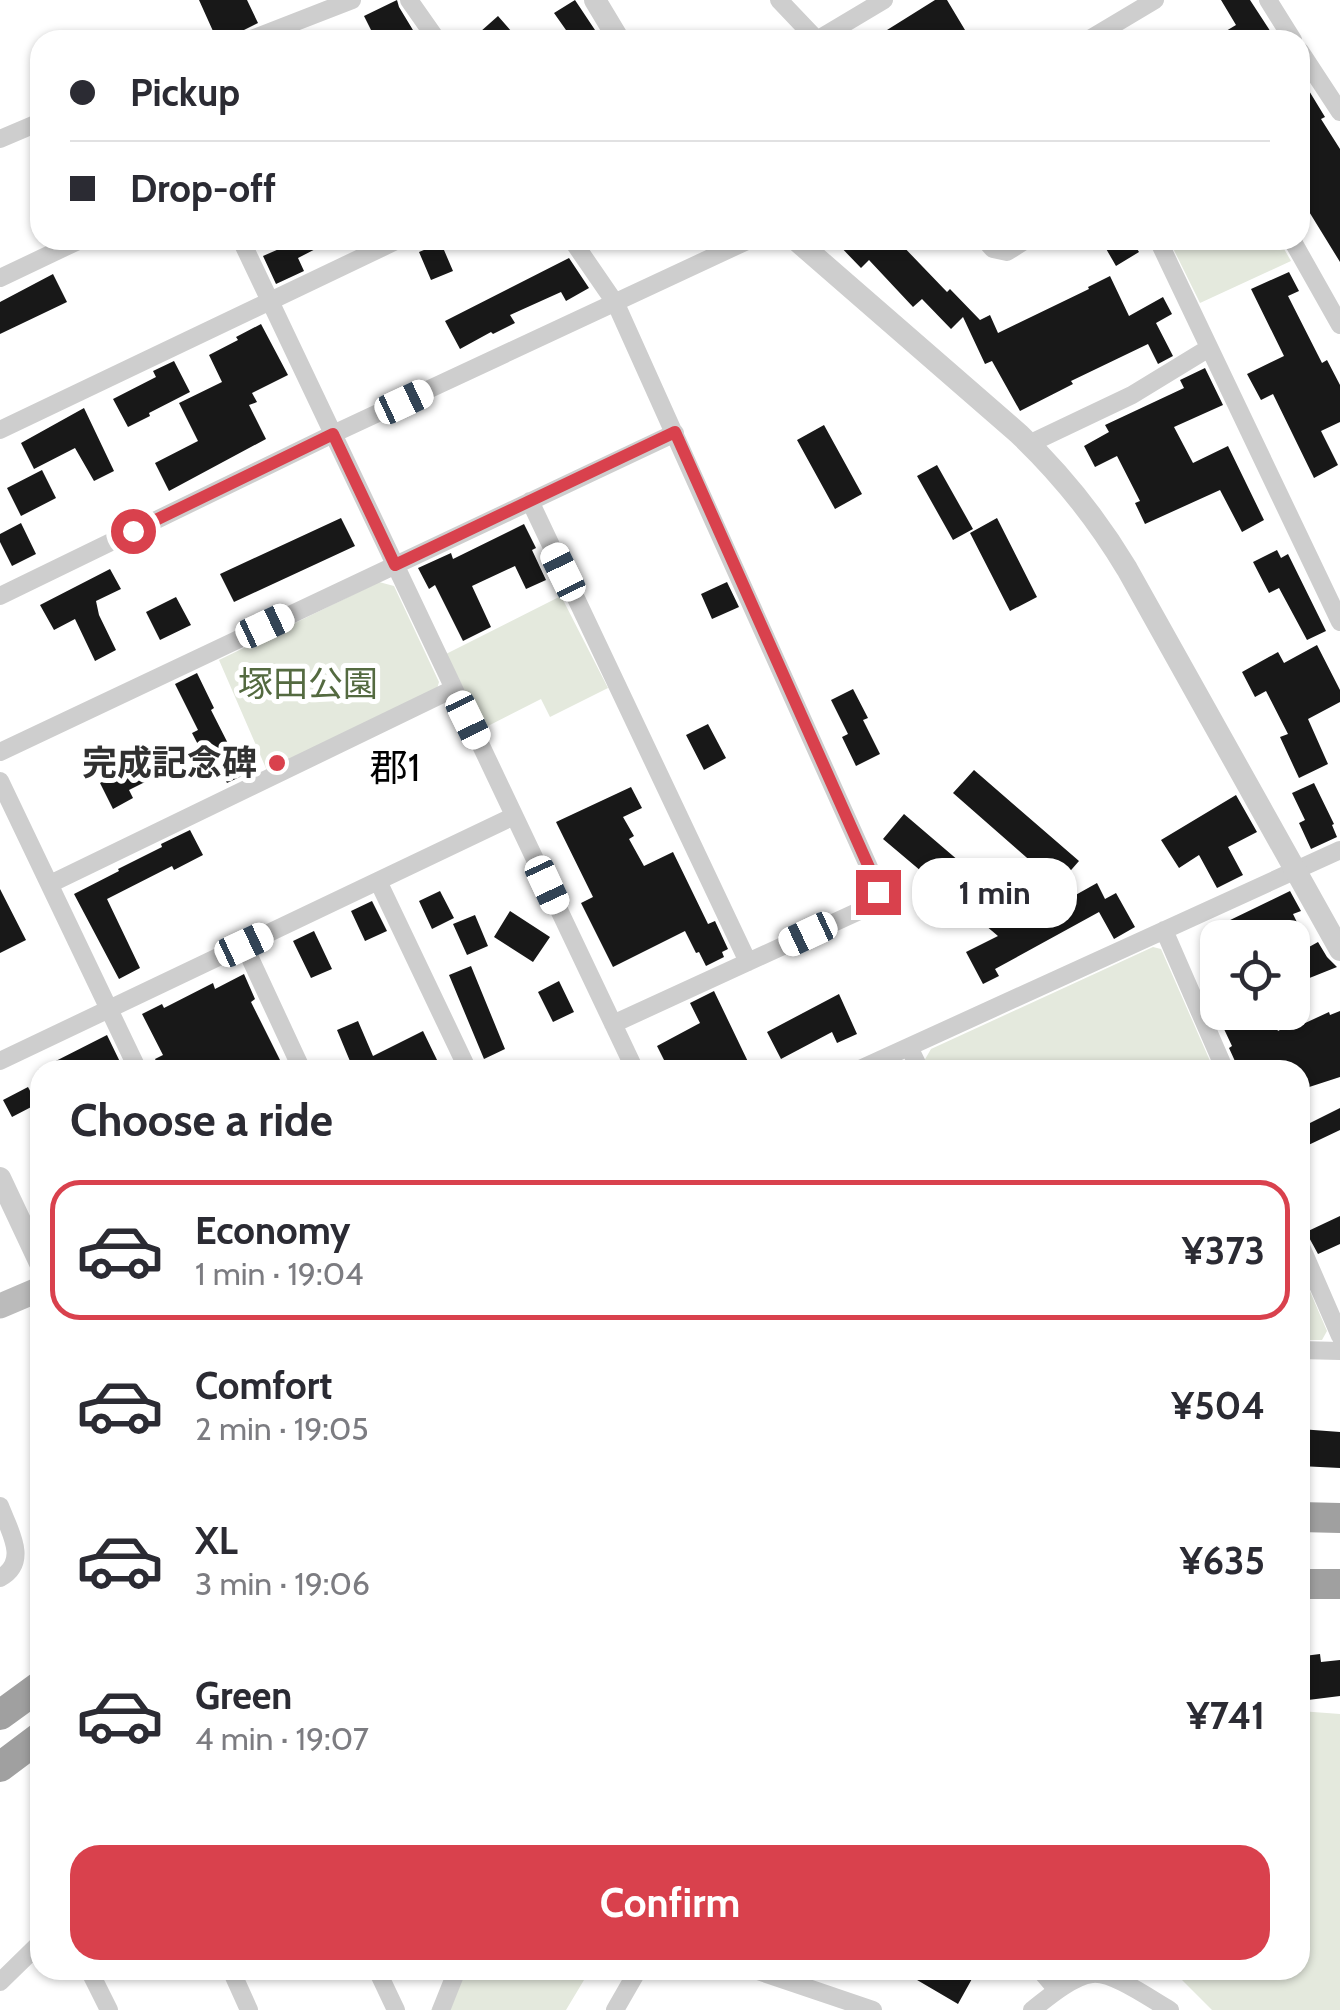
<!DOCTYPE html>
<html lang="en">
<head>
<meta charset="utf-8">
<style>
	:root { --surface:#fff; --page:#f2f2f3; --text:#2b2b33; --muted:#7c7c81; --line:#e1e1e2; --accent:#d9414d }
	body { margin:0; font-family:Cabin,"Noto Sans JP",sans-serif; background:var(--page); color:var(--text); height:100vh; display:flex; flex-direction:column; font-size:38px; white-space:nowrap }
	* { box-sizing:border-box; margin:0 }
	p { font-size:32px; color:var(--muted) }
	.icon { flex:none; width:55px; height:55px; fill:none; stroke:currentColor; stroke-width:2; stroke-linecap:round; stroke-linejoin:round }
	.map { position:relative; flex:1; overflow:hidden }
	.side { position:absolute; left:30px; top:1060px; width:1280px; height:920px; display:flex; flex-direction:column; background:var(--surface); border-radius:30px; box-shadow:0 2px 8px #0004 }
	.side>* { flex:none }
	.hud { position:absolute; left:30px; top:30px; width:1280px; height:220px; border-radius:30px; box-shadow:0 2px 8px #0004; display:grid; align-content:center; height:220px; padding:0 40px; background:var(--surface) }
	.tools { position:absolute; left:1200px; top:920px; display:grid; gap:20px }
	.tools a { display:grid; place-items:center; width:110px; height:110px; border-radius:20px; background:var(--surface); box-shadow:0 2px 8px #0004; font-size:50px }
	.end { position:absolute; width:45px; height:45px; margin:-22px; border:12px solid #d9414d; background:#fff; box-shadow:0 0 0 5px #fff }
	.from { border-radius:50% }
	.bubble { position:absolute; height:70px; border-radius:30px; background:var(--surface); box-shadow:0 2px 8px #0004; font-size:32px; font-weight:800; line-height:70px; text-align:center }
	.car { position:absolute; width:30px; height:60px; margin:-30px -15px; border-radius:12px; box-shadow:0 0 8px 2px #0007; background:linear-gradient(#fff 24%,#345 0 40%,#fff 0 76%,#345 0 86%,#fff 0) }
	.hud b { display:flex; align-items:center; gap:35px; height:95px; font-size:38px }
	.hud b+b { border-top:2px solid var(--line) }
	.hud i { width:25px; height:25px; background:var(--text) }
	ul { padding:0; list-style:none }
	li { display:flex; align-items:center; gap:30px; height:140px; margin:0 20px 15px; padding:0 20px; border:5px solid transparent; border-radius:30px }
	li div { flex:1 }
	li b { display:block; font-size:38px }
	li em { font-style:normal; font-weight:800 }
	li.selected { border-color:var(--accent) }
	li>.icon { width:90px; height:90px; stroke-width:1.5 }
	h2 { padding:0 40px; font-size:45px; line-height:120px }
	.cta { display:flex; gap:20px; margin-top:auto; padding:20px 40px }
	.cta a { flex:1; height:115px; border-radius:30px; background:var(--accent); color:#fff; font-size:40px; font-weight:800; line-height:115px; text-align:center }
	.map>svg:first-child { display:block }
	.green { fill:#e4e9dd }
	.building { fill:#181818 }
	.lines { fill:none; stroke-linecap:round; stroke-linejoin:round }
	.minor { stroke:#cecece; stroke-width:18 }
	.tertiary { stroke:#cecece; stroke-width:22 }
	.secondary { stroke:#bbb; stroke-width:25 }
	.trunk { stroke:#a0a0a0; stroke-width:30 }
	.route { stroke:#d9414d; stroke-width:12 }
	.poi-dot { fill:#d9414d; stroke:#fff; stroke-width:4 }
	.labels { text-anchor:middle; stroke-width:10; stroke-linejoin:round; paint-order:stroke }
	.park-label { font-size:35px; fill:#546a40; stroke:#fff }
	.poi-label { font-size:35px; font-weight:bold; fill:#313131; stroke:#fff; text-anchor:end }
	.neighbourhood-label { font-size:38px; fill:#000; stroke:#fff }
</style>
</head>
<body>
<div class="map">
<svg width="1340" height="2010" viewBox="0 0 1340 2010">
	<rect width="100%" height="100%" fill="#fff"/>
	<path class="green" d="M1169,240H1279L1291,261L1200,303Z
		M379,582L394,586L439,682L437,689L268,773L219,660Z
		M561,596L608,688L550,717L541,699L484,728L446,654Z
		M1153,947L1161,949L1214,1070H929L924,1061L931,1049Z
		M1300,1268L1327,1331L1322,1340H1300Z
		M1300,1711L1340,1714V2010H1212L1172,1970H1300Z
		M455,1970H590L566,2010H431L450,1975Z"/>
	<path class="building" d="M199,0H247L258,23L240,32L237,40H217Z
		M397,0L399,7L419,40H376L364,16Z
		M575,0L597,33L586,40H573L554,13Z
		M935,0H947L971,40H871Z
		M1221,0H1250L1276,40H1211L1236,25Z
		M498,16L519,40H471Z
		M1300,76L1325,117L1321,119L1340,149V262L1300,197Z
		M275,240H333L298,258L304,271L276,284L263,256L279,249Z
		M834,240H897L947,292L950,289L980,320L990,315L998,333L1089,289L1088,287L1110,276L1129,316L1163,297L1172,314L1156,323L1173,356L1158,364L1148,344L1071,381L1073,384L1020,411L992,361L985,364L963,317L951,329L922,299L913,307L869,260L861,268Z
		M1101,240H1132L1139,252L1116,266Z
		M441,243L453,271L431,280L419,252Z
		M569,258L589,288L566,301L561,292L510,315L515,323L493,334L491,332L460,349L445,321Z
		M1289,272L1299,291L1288,296L1322,363L1327,360L1340,385V422L1321,431L1338,465L1314,478L1273,394L1261,400L1247,374L1284,356L1251,289Z
		M53,274L67,302L0,334V302Z
		M261,324L288,375L252,393L257,402L249,405L266,439L169,491L155,463L198,441L179,403L222,382L209,355L238,340L236,337Z
		M174,361L190,392L149,413L150,416L128,427L113,399L156,377L153,371Z
		M1205,368L1223,405L1174,427L1193,463L1228,446L1264,520L1242,532L1220,490L1145,524L1135,503L1140,501L1117,456L1095,467L1084,446L1109,432L1105,425L1184,388L1180,380Z
		M84,408L114,471L94,481L75,448L34,469L21,443Z
		M824,425L862,494L835,509L797,440Z
		M937,465L973,529L953,540L917,476Z
		M42,470L56,498L21,516L7,488Z
		M341,518L355,546L234,602L220,574Z
		M997,518L1037,597L1010,611L970,533Z
		M21,523L36,554L12,566L0,542V534Z
		M524,524L536,548L532,550L546,580L526,589L515,566L472,586L491,627L463,641L435,585L429,589L418,568L451,553L453,559Z
		M1277,550L1281,558L1288,554L1326,631L1307,640L1279,588L1269,593L1253,562Z
		M110,569L121,589L96,601L99,615L116,650L95,661L75,619L54,630L40,605Z
		M727,582L739,607L712,619L701,594Z
		M176,597L191,625L160,640L146,612Z
		M1317,645L1340,690V702L1308,719L1328,764L1299,778L1280,737L1288,734L1266,691L1255,697L1242,672L1278,652L1284,663Z
		M197,673L214,708L211,710L244,775L227,783L213,757L206,760L192,733L198,730L175,684Z
		M853,689L868,718L863,720L880,754L856,766L842,737L848,734L831,700Z
		M708,724L726,758L704,770L686,735Z
		M155,750L158,756L163,753L171,769L129,790L133,798L113,809L100,783L128,769L126,765Z
		M974,770L1079,861L1058,885L953,793Z
		M1314,783L1334,824L1332,825L1337,837L1311,849L1299,823L1305,820L1292,793Z
		M631,787L642,808L623,817L634,836L629,839L644,866L673,852L708,924L715,921L728,949L722,952L724,957L706,966L699,952L696,953L685,931L613,967L581,903L593,897L556,822Z
		M1236,795L1257,832L1228,847L1243,875L1217,888L1199,855L1179,868L1161,840Z
		M904,814L1022,915L1027,924L1075,900L1072,897L1097,883L1105,899L1116,893L1135,927L1114,939L1099,912L995,969L999,976L983,984L966,952L998,936L883,839Z
		M190,830L203,855L174,870L172,866L107,899L140,968L119,979L74,894L119,871L118,869L162,847L161,844Z
		M0,889L26,940L0,953Z
		M440,891L454,918L432,929L419,901Z
		M1290,891L1301,911L1293,914L1309,947L1318,942L1327,957L1337,967L1292,985V938H1235L1226,922Z
		M372,901L387,931L365,941L351,911Z
		M510,911L550,937L533,962L494,937Z
		M475,915L488,946L467,955L453,924Z
		M314,931L332,969L311,978L293,941Z
		M471,966L505,1049L484,1059L449,975Z
		M244,974L255,999L251,1002L285,1070H161L155,1059L163,1055L142,1014L162,1004L164,1008L213,983L215,989Z
		M559,981L574,1012L553,1022L538,992Z
		M714,991L752,1070H669L657,1046L700,1023L690,1003Z
		M839,994L857,1034L837,1043L832,1032L781,1059L767,1032Z
		M1340,1011V1077L1300,1090V1070H1277L1274,1060L1253,1070H1239L1229,1048L1232,1046L1216,1012H1269L1278,1031L1301,1019L1303,1024L1329,1012L1330,1015Z
		M358,1021L373,1056L423,1031L438,1062L423,1070H343L352,1066L337,1030Z
		M107,1035L122,1066L114,1070H38Z
		M28,1087L37,1104L12,1117L3,1100Z
		M1340,1108V1130L1300,1149V1128Z
		M1340,1216V1244L1318,1254L1306,1232Z
		M1300,1429L1340,1432V1468L1300,1466Z
		M1320,1654L1321,1662L1340,1660V1696L1300,1701V1669L1305,1668L1304,1656Z
		M900,1970H960L973,1977L958,2004Z"/>
	<g class="lines">
		<path class="minor" d="M409,0L437,40
			M779,0L817,40
			M1268,0L1293,40
			M249,40L352,0
			M817,40L884,0
			M1088,40L1155,0
			M1300,51L1340,112
			M0,139L40,122
			M241,240L635,1070
			M572,240L616,304L876,883L877,892L868,907L613,1024
			M985,240L993,249L1007,252L1026,240
			M1158,240L1340,622
			M1292,240L1340,325
			M0,278L80,240
			M0,430L398,240
			M1029,444L1132,395L1209,348
			M530,501L748,962
			M0,596L333,434L749,240
			M0,752L675,433
			M0,781L138,1070
			M378,881L468,1070
			M50,884L453,689
			M1164,930L1225,1070
			M244,945L302,1070
			M909,1047L920,1070
			M0,1061L514,816
			M858,1070L1340,850
			M1300,1244L1340,1336
			M1300,1350L1340,1351
			M0,1506C9,1530 30,1562 0,1578
			M89,1970L109,2010
			M231,1970L249,2010
			M377,1970L396,2010
			M755,1970L873,2010
			M1040,1970L1057,1990
			M0,1982L40,1943
			M441,2010L457,1970
			M615,2010L638,1970
			M1032,2010C1047,1998 1073,1976 1092,1974C1112,1971 1152,2000 1170,2010"/>
		<path class="tertiary" d="M595,0L619,40
			M796,240L1019,434C1061,474 1097,519 1127,569L1340,950
			M0,1178L40,1263"/>
		<path class="secondary" d="M0,1306L40,1289"/>
		<path class="trunk" d="M1300,1517L1340,1518
			M1300,1584H1340
			M0,1715L40,1686
			M0,1767L40,1737"/>
	</g>
	<g class="lines">
		<path class="route" d="M133,531L333,434L395,565L675,432L876,883L878,892"/>
	</g>
	<circle class="poi-dot" cx="277" cy="763" r="10"/>
	<g class="labels">
		<g class="park-label">
			<text x="308" y="696">塚田公園</text>
		</g>
		<g class="poi-label">
			<text x="257" y="775">完成記念碑</text>
		</g>
		<g class="neighbourhood-label">
			<text x="395" y="781">郡1</text>
		</g>
	</g>
</svg>
<div class="tools">
<a><svg class="icon" aria-label="locate" viewBox="0 0 24 24"><circle cx="12" cy="12" r="6"/><path d="M12 2v4M12 18v4M2 12h4M18 12h4"/></svg></a>
</div>
<i class="end from" style="left:133px;top:531px"></i>
<i class="end" style="left:878px;top:892px"></i>
<div class="bubble" style="left:912px;top:858px;width:165px">1 min</div>
<i class="car" style="left:404px;top:402px;rotate:65deg"></i>
<i class="car" style="left:563px;top:572px;rotate:334deg"></i>
<i class="car" style="left:265px;top:626px;rotate:65deg"></i>
<i class="car" style="left:468px;top:720px;rotate:154deg"></i>
<i class="car" style="left:547px;top:885px;rotate:155deg"></i>
<i class="car" style="left:808px;top:934px;rotate:245deg"></i>
<i class="car" style="left:244px;top:945px;rotate:65deg"></i>
<div class="hud">
<b><i class="from"></i>Pickup</b>
<b><i></i>Drop-off</b>
</div>
<section class="side">
<h2>Choose a ride</h2>
<ul>
<li class="selected"><svg class="icon" aria-label="car" viewBox="0 0 24 24"><path d="M5 17H2v-5l4-1 3-4h7l3 4 3 1v5h-3M9 17h6M6 11h13"/><circle cx="7" cy="17" r="2"/><circle cx="17" cy="17" r="2"/></svg><div><b>Economy</b><p>1 min · 19:04</p></div><em>¥373</em></li>
<li><svg class="icon" aria-label="car" viewBox="0 0 24 24"><path d="M5 17H2v-5l4-1 3-4h7l3 4 3 1v5h-3M9 17h6M6 11h13"/><circle cx="7" cy="17" r="2"/><circle cx="17" cy="17" r="2"/></svg><div><b>Comfort</b><p>2 min · 19:05</p></div><em>¥504</em></li>
<li><svg class="icon" aria-label="car" viewBox="0 0 24 24"><path d="M5 17H2v-5l4-1 3-4h7l3 4 3 1v5h-3M9 17h6M6 11h13"/><circle cx="7" cy="17" r="2"/><circle cx="17" cy="17" r="2"/></svg><div><b>XL</b><p>3 min · 19:06</p></div><em>¥635</em></li>
<li><svg class="icon" aria-label="car" viewBox="0 0 24 24"><path d="M5 17H2v-5l4-1 3-4h7l3 4 3 1v5h-3M9 17h6M6 11h13"/><circle cx="7" cy="17" r="2"/><circle cx="17" cy="17" r="2"/></svg><div><b>Green</b><p>4 min · 19:07</p></div><em>¥741</em></li>
</ul>
<div class="cta"><a>Confirm</a></div>
</section>
</div>
</body>
</html>
